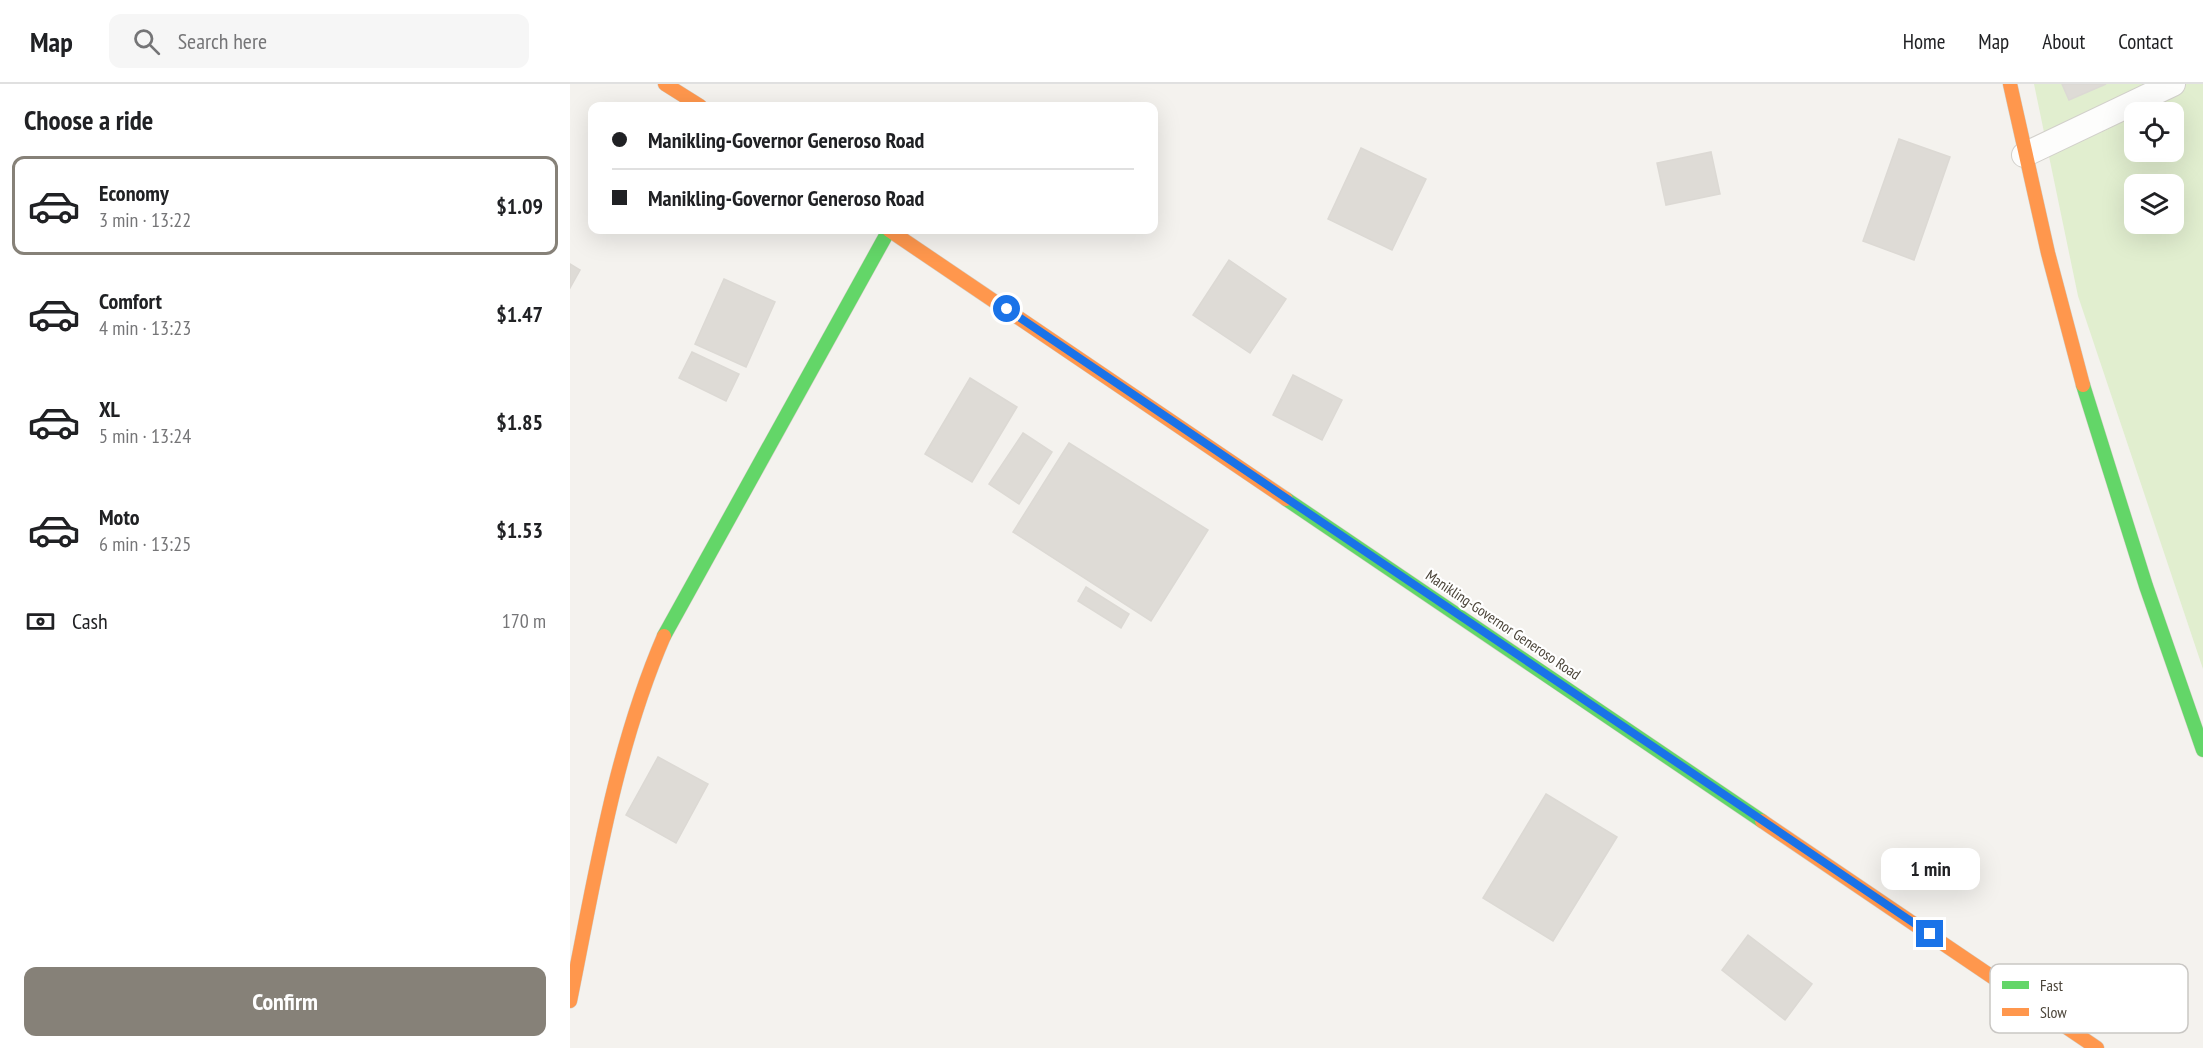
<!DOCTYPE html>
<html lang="en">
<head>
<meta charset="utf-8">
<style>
	:root { --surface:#fff; --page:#f6f6f6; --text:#202124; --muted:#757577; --line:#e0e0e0; --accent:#868178 }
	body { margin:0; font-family:"PT Sans Narrow",sans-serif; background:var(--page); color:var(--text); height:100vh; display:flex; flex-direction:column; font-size:22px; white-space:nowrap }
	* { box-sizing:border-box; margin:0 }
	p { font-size:20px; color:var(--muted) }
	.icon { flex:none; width:33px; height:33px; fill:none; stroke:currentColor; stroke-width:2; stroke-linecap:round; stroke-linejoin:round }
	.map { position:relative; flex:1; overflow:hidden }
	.drawer { display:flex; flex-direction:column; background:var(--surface); width:570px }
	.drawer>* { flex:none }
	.hud { position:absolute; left:18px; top:18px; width:570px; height:132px; border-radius:12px; box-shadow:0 6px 24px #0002; display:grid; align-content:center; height:132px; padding:0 24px; background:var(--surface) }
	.fabs { position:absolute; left:1554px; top:18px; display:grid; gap:12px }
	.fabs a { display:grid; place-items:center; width:60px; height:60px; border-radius:12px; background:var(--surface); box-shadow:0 6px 24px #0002; font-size:30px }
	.end { position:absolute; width:27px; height:27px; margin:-14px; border:8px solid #1a73e8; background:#fff; box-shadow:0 0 0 3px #fff }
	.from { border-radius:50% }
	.bubble { position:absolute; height:42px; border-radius:12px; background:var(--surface); box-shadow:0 6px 24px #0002; font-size:20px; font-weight:700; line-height:42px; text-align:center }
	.hud b { display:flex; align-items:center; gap:21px; height:57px; font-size:22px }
	.hud b+b { border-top:2px solid var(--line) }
	.hud i { width:15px; height:15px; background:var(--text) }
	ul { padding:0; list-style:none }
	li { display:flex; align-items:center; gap:18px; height:99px; margin:0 12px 9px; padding:0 12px; border:3px solid transparent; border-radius:12px }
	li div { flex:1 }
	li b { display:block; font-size:22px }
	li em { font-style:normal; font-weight:700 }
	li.active { border-color:var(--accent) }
	li>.icon { width:54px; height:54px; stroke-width:1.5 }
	h2 { padding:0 24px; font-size:27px; line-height:72px }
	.pay { display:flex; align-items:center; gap:15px; height:66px; padding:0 24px; font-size:22px }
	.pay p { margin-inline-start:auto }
	.cta { display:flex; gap:12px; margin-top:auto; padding:12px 24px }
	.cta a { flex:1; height:69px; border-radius:12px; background:var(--accent); color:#fff; font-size:24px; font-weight:700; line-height:69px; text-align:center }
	header { display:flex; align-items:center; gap:36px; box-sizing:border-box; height:84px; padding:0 30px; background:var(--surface); border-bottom:2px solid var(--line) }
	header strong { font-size:28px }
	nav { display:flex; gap:33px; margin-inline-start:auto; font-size:21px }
	.search { width:420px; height:54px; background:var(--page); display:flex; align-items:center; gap:15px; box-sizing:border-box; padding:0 21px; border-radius:12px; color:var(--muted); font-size:22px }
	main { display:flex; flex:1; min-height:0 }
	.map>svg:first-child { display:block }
	.green { fill:#e1eecf; fill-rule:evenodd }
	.building { fill:#dedbd6; stroke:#dcd9d4; stroke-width:1.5 }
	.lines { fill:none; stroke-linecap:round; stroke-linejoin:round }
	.lane-casing { stroke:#d2d0cb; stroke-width:26 }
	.fast-casing { stroke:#d3cfc5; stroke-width:15 }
	.slow-casing { stroke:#d3cfc5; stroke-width:15 }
	.lane { stroke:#fdfdfc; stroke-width:24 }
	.fast { stroke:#63d668; stroke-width:14 }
	.slow { stroke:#ff974d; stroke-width:14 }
	.route { stroke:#1a73e8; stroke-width:8 }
	.labels { text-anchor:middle; stroke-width:4.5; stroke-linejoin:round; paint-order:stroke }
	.street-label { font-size:15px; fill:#4b4439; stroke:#fff }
	.key { fill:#fff; stroke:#c9c7c4; stroke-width:1.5 }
	.key-label { font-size:16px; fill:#4b4439 }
</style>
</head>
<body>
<header>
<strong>Map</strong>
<div class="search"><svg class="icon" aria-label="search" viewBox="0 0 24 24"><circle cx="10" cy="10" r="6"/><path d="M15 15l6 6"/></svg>Search here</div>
<nav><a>Home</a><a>Map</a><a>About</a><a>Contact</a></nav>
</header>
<main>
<section class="drawer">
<h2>Choose a ride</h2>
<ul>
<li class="active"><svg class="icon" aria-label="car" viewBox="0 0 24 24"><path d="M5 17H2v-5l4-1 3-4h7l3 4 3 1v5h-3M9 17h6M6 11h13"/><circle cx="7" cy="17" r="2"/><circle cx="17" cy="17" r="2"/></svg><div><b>Economy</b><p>3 min · 13:22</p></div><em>$1.09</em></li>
<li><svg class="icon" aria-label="car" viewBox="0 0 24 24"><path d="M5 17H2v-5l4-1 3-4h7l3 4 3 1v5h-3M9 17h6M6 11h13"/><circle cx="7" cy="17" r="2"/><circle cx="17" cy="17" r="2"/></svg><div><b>Comfort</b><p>4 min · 13:23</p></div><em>$1.47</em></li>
<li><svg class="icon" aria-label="car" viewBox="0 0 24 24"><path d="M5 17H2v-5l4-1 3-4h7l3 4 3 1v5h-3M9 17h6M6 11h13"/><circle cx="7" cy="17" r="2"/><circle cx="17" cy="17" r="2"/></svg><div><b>XL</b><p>5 min · 13:24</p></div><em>$1.85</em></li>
<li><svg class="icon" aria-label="car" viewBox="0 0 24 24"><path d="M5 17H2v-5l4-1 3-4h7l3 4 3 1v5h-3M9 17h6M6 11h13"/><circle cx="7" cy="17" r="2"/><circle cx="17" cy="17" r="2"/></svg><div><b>Moto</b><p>6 min · 13:25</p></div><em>$1.53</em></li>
</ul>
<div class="pay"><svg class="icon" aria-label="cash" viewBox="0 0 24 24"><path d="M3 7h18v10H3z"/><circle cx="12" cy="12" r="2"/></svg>Cash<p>170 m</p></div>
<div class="cta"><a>Confirm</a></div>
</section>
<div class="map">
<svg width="1633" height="964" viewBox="0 0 1633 964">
	<rect width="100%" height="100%" fill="#f4f2ee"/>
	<path class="green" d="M1464,0H1633V585L1508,212ZM1564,28H1604V68H1564ZM1564,100H1604V140H1564Z"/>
	<path class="building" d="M1492,0H1536L1499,16Z
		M1329,55L1380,73L1344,176L1293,157Z
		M791,64L856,95L822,166L758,135Z
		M1141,68L1150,110L1096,121L1087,79Z
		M659,176L716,215L680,269L623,231Z
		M0,180L10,186L0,204Z
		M154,195L205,218L176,283L125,260Z
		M122,268L169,290L156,317L109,294Z
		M723,291L772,316L752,356L703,331Z
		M400,294L447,323L402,398L355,370Z
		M453,349L482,368L449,420L419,400Z
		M499,359L638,446L581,537L443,448Z
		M516,503L559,530L551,544L508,517Z
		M88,673L138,700L106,759L56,731Z
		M976,710L1047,753L983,857L913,814Z
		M1178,851L1242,900L1215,936L1152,886Z"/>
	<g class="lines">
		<defs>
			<path id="lane" d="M1454,71L1603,0"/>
			<path id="fast" d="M1513,301L1576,502L1633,666
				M716,415L1192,737
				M94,552L319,146"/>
			<path id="slow" d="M95,0L130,22
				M1440,0L1478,169L1513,301
				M319,146L716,415
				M1192,737L1527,964
				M0,917C25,794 44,668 94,552"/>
		</defs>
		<use href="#lane" class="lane-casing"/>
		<use href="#fast" class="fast-casing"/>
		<use href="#slow" class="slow-casing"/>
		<use href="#lane" class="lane"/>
		<use href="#fast" class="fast"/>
		<use href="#slow" class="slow"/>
	</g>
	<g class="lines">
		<path class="route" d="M437,225L1360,850"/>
	</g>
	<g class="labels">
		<g class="street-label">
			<text transform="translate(933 541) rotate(34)" y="5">Manikling-Governor Generoso Road</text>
		</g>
	</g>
	<rect x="1420" y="880" width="198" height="69" rx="9" class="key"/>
	<rect x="1432" y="897" width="27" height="8" fill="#63d668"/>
	<rect x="1432" y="924" width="27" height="8" fill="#ff974d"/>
	<g class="key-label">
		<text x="1470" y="907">Fast</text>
		<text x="1470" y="934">Slow</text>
	</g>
</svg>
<div class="fabs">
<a><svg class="icon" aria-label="locate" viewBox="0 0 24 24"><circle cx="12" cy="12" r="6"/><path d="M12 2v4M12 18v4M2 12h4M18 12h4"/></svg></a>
<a><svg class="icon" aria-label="layers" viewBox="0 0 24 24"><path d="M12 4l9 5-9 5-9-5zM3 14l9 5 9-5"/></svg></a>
</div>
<i class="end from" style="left:437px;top:225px"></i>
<i class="end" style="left:1360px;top:850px"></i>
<div class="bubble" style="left:1311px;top:764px;width:99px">1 min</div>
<div class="hud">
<b><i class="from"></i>Manikling-Governor Generoso Road</b>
<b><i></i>Manikling-Governor Generoso Road</b>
</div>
</div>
</main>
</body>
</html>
